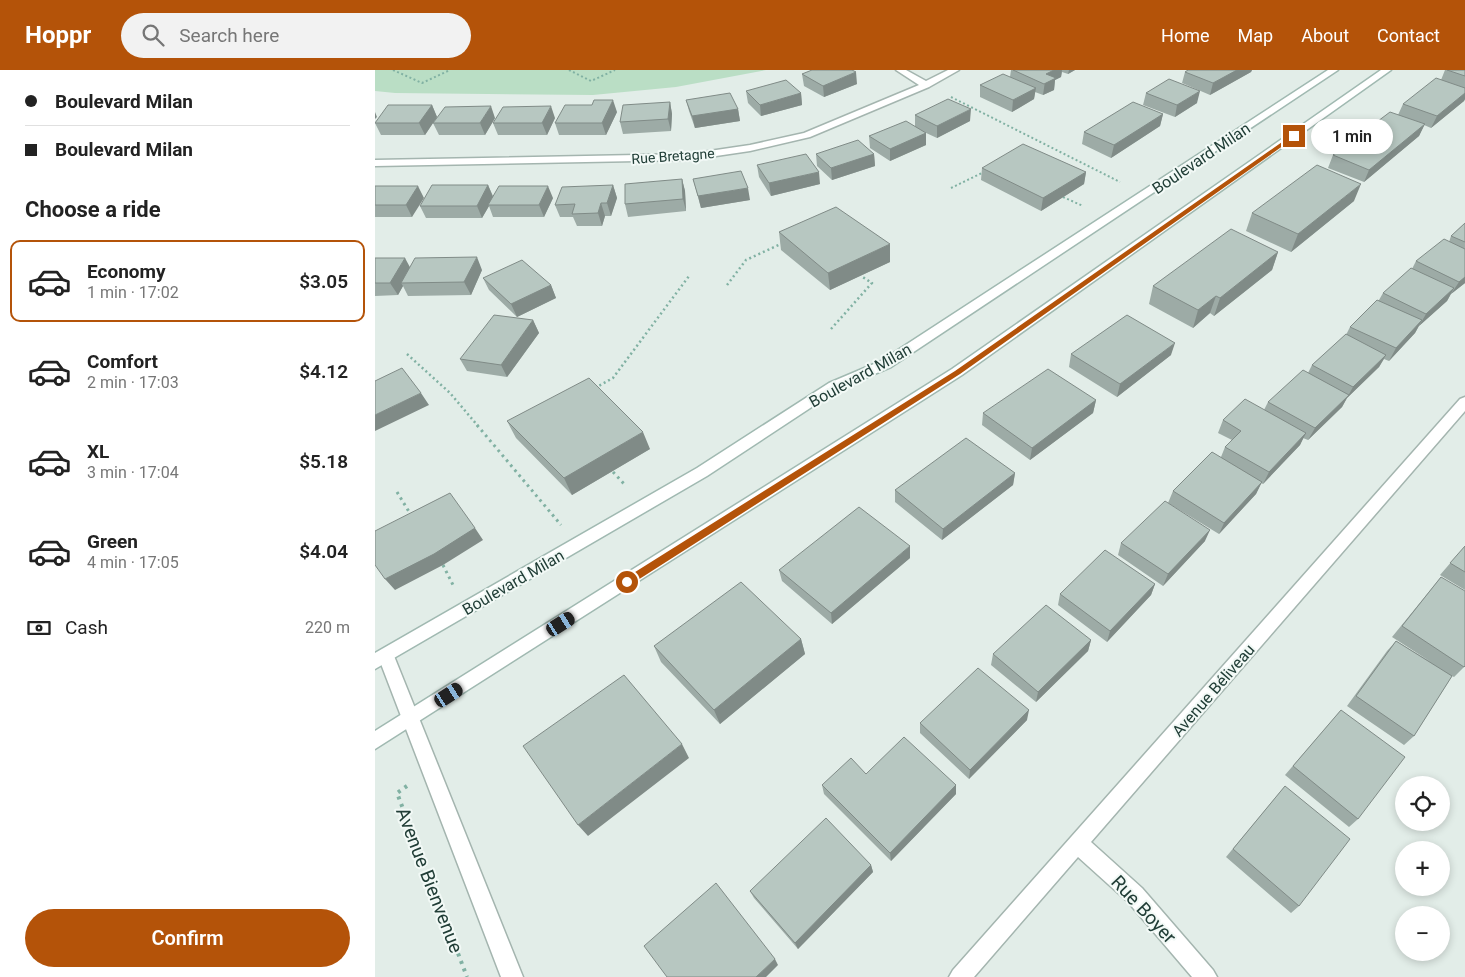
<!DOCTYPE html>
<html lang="en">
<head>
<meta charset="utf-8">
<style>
	:root { --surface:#fff; --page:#f2f2f2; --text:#222; --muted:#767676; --line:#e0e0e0; --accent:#b45309 }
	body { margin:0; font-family:Roboto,sans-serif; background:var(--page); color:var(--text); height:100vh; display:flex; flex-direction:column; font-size:19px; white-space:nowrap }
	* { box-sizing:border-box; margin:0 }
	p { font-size:16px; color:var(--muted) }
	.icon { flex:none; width:28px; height:28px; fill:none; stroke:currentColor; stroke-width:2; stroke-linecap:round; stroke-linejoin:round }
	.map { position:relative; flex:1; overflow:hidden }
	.side { display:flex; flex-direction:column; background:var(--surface); width:375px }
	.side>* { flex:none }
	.hud { display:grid; align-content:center; height:110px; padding:0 25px; background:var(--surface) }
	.tools { position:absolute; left:1020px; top:706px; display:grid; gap:10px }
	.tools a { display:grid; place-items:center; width:55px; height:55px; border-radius:50%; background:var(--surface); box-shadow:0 2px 8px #0003; font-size:25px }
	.end { position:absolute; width:22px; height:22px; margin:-11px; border:6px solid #b45309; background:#fff; box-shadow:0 0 0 2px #fff }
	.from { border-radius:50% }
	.bubble { position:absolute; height:35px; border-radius:18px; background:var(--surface); box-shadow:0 2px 8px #0003; font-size:16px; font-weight:600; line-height:35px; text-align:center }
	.car { position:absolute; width:15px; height:30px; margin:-15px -8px; border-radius:6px; box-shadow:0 0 4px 1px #0007; background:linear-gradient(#222 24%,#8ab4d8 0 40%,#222 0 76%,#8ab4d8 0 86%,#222 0) }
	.hud b { display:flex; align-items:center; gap:18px; height:48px; font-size:19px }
	.hud b+b { border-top:1px solid var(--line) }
	.hud i { width:12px; height:12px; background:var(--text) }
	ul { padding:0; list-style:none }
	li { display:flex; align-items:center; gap:15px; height:82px; margin:0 10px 8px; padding:0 15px; border:2px solid transparent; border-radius:10px }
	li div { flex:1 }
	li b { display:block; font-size:19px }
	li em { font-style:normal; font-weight:600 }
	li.selected { border-color:var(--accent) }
	li>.icon { width:45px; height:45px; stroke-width:1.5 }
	h2 { padding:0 25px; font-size:22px; line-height:60px }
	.pay { display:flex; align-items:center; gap:12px; height:55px; padding:0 25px; font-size:19px }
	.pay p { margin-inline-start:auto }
	.action { display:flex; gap:10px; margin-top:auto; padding:10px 25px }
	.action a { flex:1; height:58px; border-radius:30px; background:var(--accent); color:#fff; font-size:20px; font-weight:600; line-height:58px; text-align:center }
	header { display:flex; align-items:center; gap:30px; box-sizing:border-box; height:70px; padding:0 25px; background:var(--accent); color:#fff }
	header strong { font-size:24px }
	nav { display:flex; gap:28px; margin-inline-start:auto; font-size:18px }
	.search { width:350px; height:45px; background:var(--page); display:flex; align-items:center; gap:12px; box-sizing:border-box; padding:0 18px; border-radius:28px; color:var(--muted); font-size:19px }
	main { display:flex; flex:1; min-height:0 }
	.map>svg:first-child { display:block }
	.green { fill:#badec5 }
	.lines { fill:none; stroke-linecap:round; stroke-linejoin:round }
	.street-casing { stroke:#a4b5af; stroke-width:3 }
	.secondary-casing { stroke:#a0b9b1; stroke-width:3 }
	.path-far3 { stroke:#81b1a3; stroke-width:2; stroke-dasharray:2 2.5; stroke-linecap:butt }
	.path-far2 { stroke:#81b1a3; stroke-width:2.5; stroke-dasharray:2 3; stroke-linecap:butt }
	.path-far1 { stroke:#81b1a3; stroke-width:3; stroke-dasharray:2.5 4; stroke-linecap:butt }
	.path { stroke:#81b1a3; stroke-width:4; stroke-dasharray:3 5; stroke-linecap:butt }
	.street { fill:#fff; fill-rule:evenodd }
	.secondary { fill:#fff; fill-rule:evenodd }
	.wall { fill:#9daba6 }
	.shaded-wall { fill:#808b87 }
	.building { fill:#b7c7c1; stroke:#808b87 }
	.route { fill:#b45309 }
	.labels { text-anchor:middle; stroke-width:4; stroke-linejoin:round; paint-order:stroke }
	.far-street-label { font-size:14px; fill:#213e37; stroke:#f2f9f6 }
	.street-label { font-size:16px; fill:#213e37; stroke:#f2f9f6 }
	.near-street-label { font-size:19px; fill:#213e37; stroke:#f2f9f6 }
</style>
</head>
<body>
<header>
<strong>Hoppr</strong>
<div class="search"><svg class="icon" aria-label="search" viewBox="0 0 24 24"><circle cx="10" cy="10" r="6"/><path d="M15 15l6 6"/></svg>Search here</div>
<nav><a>Home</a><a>Map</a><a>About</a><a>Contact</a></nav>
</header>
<main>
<section class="side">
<div class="hud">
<b><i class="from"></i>Boulevard Milan</b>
<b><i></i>Boulevard Milan</b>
</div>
<h2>Choose a ride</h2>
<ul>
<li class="selected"><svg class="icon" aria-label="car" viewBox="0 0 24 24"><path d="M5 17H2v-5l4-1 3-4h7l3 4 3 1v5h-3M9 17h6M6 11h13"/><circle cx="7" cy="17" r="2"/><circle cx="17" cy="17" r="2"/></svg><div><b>Economy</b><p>1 min · 17:02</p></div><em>$3.05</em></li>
<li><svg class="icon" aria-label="car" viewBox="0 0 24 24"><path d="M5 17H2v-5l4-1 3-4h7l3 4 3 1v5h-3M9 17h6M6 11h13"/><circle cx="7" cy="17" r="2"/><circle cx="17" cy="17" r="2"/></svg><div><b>Comfort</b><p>2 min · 17:03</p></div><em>$4.12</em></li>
<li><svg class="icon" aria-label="car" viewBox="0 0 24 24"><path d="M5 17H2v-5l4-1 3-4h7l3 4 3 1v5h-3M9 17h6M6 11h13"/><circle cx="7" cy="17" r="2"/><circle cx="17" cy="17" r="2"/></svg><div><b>XL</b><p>3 min · 17:04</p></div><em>$5.18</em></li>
<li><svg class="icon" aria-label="car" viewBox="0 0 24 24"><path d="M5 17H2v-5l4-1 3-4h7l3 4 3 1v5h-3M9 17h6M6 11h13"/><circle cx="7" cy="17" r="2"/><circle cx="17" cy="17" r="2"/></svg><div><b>Green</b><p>4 min · 17:05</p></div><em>$4.04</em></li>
</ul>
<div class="pay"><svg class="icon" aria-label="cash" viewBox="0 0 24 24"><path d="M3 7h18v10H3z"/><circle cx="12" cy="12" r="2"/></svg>Cash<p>220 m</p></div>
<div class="action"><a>Confirm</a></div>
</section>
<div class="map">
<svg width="1090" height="907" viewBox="0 0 1090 907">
	<rect width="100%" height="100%" fill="#e2ede8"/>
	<path class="green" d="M0,0H391L301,17L218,25L20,23L0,21Z"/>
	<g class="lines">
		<defs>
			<path id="street" d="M521,0H531L551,11L573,0H584L554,17L435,67L375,81L314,90L0,96V90L314,84L375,75L429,63L544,15Z
				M1090,327V341L716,772L767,818L838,900L842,907H817L753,832L703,787L599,907H574L578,900L1085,329Z
				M11,579L17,581L19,586L148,907H126L3,586L5,581Z"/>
			<path id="secondary" d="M953,0H963L516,297L464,319L332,406L0,599V583L322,398L454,313L506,291Z
				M1006,0H1016L587,305L0,679V661L577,299Z"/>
		</defs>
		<use href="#street" class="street-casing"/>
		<use href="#secondary" class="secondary-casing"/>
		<path class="path-far3" d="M18,0L47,13L75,0
			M194,0L216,11L240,0
			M576,27L745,112
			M576,118L609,102
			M688,127L708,136"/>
		<path class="path-far2" d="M352,215L371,190L408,173
			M456,259L497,213L486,206
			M32,284L75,323L103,356
			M220,318L238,308L314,206"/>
		<path class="path-far1" d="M102,355L186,455
			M238,402L251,416
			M22,422L36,445
			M68,495L79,517"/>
		<path class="path" d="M32,716L22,723L92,907"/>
		<use href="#street" class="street"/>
		<use href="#secondary" class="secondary"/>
	</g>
	<path class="wall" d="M636,0H700L693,4L687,2L686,7L680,10L679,20L668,25L660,22L659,29L637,42L605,27V15L635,7Z
		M813,0H877L876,2L835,25L807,13L810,2Z
		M1070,0H1090V29L1089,31L1056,58L1049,55L1044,66L989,112L953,98L958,85L1023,45L1028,34L1066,10Z
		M427,4L482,14L449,27L429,16Z
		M371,21L426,23L427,35L386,46L373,33Z
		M771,23L822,33L800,47L768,35Z
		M311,30L363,39L365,51L320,58L314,41Z
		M295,32L297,44L296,61L248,64L245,52Z
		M57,35L62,47L50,65H6L0,53V52Z
		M242,42L231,65H184L180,53Z
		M788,44L785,56L736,88L707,74L709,62Z
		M540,45L595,51L562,68L549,62L551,63V75L515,91L495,78L494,66L540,56Z
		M120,48L110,65H64L58,53Z
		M180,48L172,65H123L118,53Z
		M441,84H499L500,96L457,110L442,96Z
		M382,95L445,114L396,126L384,107Z
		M607,98L711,102L709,114L666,141L606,110Z
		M307,109L310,121L311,141L253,147L250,134Z
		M318,109L375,130L326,138Z
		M113,115L118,126L178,128L169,147H118L114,136L107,148H51L45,136Z
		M238,115L242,128L236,146H230L227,156H202L198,147H185L180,135Z
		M0,116H43L37,147H0Z
		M979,131L916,182L871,161L877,143Z
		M1090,153V213L1076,224L1072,231L1044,256L1040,263L1014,291L1009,289L1004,297L972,328L967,337L933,370L928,368L925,375L888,414L886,413L881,424L844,464L793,433L798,421L846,387L850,377L857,370L843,363L848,350L889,340L893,332L933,303L937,295L971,265L975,257L1004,230L1008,223L1037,199L1041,191L1074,172L1076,166Z
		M404,162L515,192L455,220L406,180Z
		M903,182L897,200L839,246L835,243L818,258L774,234L778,216Z
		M0,188L35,198L107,200L96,225L33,226L28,216L23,225L0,226Z
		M108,208L176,215L181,228L142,247L114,220Z
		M158,250L164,263L132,307L92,301L85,289Z
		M696,284L796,285L742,327L694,297Z
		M721,330L718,343L655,390L607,355L608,343Z
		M132,351L275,379L197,425L141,368Z
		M640,403L638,415L567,470L520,432V420Z
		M830,471L788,516L743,485L746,473Z
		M1090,476V520L1065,505Z
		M535,488L457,554L407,511L404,500Z
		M1066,507L1090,596L1079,607L1077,606L1039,666L1029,675L972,636L1012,581L1021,571L1056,592L1017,567Z
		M780,514L776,525L732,572L683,535L685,524Z
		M426,569L430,584L345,654L286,592L279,576Z
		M716,570L713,581L661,632L616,595L618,584Z
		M966,640L983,749L974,757L910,705Z
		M652,650L594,709L545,663V653Z
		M491,704L581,724L516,791L449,724L447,715Z
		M910,716L924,836L916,843L851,787Z
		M496,795L498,802L423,879L379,828L375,821Z"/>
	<path class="shaded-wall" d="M679,0H687L686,7L680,10L679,20L668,25L671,4Z
		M694,0H700L693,4Z
		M862,0H877L876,2L835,25L838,13Z
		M481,2L482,14L449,27L448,16Z
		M661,18L659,29L637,42L638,30Z
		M825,21L822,33L800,47L802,35Z
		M426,23L427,35L386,46L385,35Z
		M1090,23V29L1089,31L1056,58L1062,46Z
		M238,30L242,42L231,65L227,53Z
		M295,32L297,44L296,61L293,49Z
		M57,35L62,47L50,65L44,53Z
		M116,36L120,48L110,65L105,53Z
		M176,36L180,48L172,65L167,53Z
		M363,39L365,51L320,58L317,46Z
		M596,39L595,51L562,68V56Z
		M0,42L2,47L0,49Z
		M788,44L785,56L736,88L739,75Z
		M1050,54L1044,66L989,112L994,100Z
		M551,63V75L515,91V79Z
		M499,84L500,96L457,110L456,98Z
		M444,102L445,114L396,126L394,113Z
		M711,102L709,114L666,141L668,128Z
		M307,109L310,121L311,141L308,129Z
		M986,114L979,131L916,182L923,164Z
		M113,115L118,127L113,135L114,136L107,148L102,136Z
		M238,115L242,128L236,146L232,133Z
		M43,116L49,128L37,147L31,135Z
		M173,116L178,128L169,147L164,135Z
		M373,118L375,130L326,138L323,126Z
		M226,133L230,146L227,156L223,143Z
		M515,174V192L455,220L453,203Z
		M903,182L897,200L839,246L845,228Z
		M102,187L107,200L96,225L89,212Z
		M30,188L37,201L26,213L28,216L23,225L15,213Z
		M1090,207V213L1076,224L1084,212Z
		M176,215L181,228L142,247L136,234Z
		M1079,218L1072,231L1044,256L1051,244Z
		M841,226L835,243L818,258L823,240Z
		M158,250L164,263L132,307L126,295Z
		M1047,250L1040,263L1014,291L1021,278Z
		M800,273L796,285L742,327L745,314Z
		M1011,285L1004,297L972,328L967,337L933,370L940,358L973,326L978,317Z
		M46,323L54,335L0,361V345Z
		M721,330L718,343L655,390L657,378Z
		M268,362L275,379L197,425L189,408Z
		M931,363L925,375L888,414L894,402Z
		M640,403L638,415L567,470L568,459Z
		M887,412L881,424L844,464L849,453Z
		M100,458L108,470L68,495L20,520L10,509Z
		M835,460L830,471L788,516L793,504Z
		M535,476V488L457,554L456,543Z
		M780,514L776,525L732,572L735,561Z
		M426,569L430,584L345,654L339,640Z
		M716,570L713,581L661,632L663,622Z
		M654,640L652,650L594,709L595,700Z
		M307,674L314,688L213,766L203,755Z
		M581,715V724L516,791L515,783Z
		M496,795L498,802L423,879L420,873Z
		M400,889L403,895L391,907H381Z"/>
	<path class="building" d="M437,0H477L481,2L448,16L427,4Z
		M638,0H679L671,4L681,8L669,14Z
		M813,0H862L838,13L810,2Z
		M1072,0H1090V6Z
		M628,4L661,18L638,30L605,15Z
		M1061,8L1090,18V23L1062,46L1028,34Z
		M794,9L825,21L802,35L771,23Z
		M411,10L426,23L385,35L371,21Z
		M355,23L363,39L317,46L311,30Z
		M573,29L596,39L562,56L540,45Z
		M219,30H238L227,53H180L190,35H217Z
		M295,32L293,49L245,52L248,35Z
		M758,32L788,44L739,75L709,62Z
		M13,35H57L44,53H0Z
		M116,36L105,53H58L70,37Z
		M176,36L167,53H118L128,37Z
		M1015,42L1050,54L994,100L958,85Z
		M531,51L551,63L515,79L494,66Z
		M483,70L499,84L456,98L441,84Z
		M648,74L711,102L668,128L607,98Z
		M431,84L444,102L394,113L382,95Z
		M942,95L986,114L923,164L877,143Z
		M366,101L373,118L323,126L318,109Z
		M307,109L308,129L250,134V114Z
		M57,115H113L102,136H45Z
		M238,115L232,133H226L223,143L197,144L200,134L180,135L187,117Z
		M0,116H43L31,135H0Z
		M124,116H173L164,135H113Z
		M461,137L515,174L453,203L404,162Z
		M1090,153V172L1076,166Z
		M856,159L903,182L845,228L841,226L823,240L778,216Z
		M1069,169L1090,179V207L1084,212L1041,191Z
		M102,187L89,212L26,213L40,188Z
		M0,188H30L15,213H0Z
		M147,190L176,215L136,234L108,208Z
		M1036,198L1079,218L1051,244L1008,223Z
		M1002,230L1047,250L1021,278L975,257Z
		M119,245L158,250L126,295L85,289Z
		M752,245L800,273L745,314L696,284Z
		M971,264L1011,285L978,317L937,295Z
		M27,298L46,323L0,345V311Z
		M673,299L721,330L657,378L608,343Z
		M928,300L974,325L940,358L893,332Z
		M214,308L268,362L189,408L132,351Z
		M870,329L931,363L894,402L850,377L866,361L848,350Z
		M591,368L640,403L568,459L520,420Z
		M837,382L887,412L849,453L798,421Z
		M75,423L100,458L59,484L10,509L0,495V461Z
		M790,431L835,460L793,504L746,473Z
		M484,437L535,476L456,543L404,500Z
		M1090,476V502L1075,493Z
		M730,480L780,514L735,561L685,524Z
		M1066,507L1090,521V596L1089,597L1027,556Z
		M366,512L426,569L339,640L279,576Z
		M671,535L716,570L663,622L618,584Z
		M1021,571L1077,606L1039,666L981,626Z
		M603,598L654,640L595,700L545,653Z
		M249,605L307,674L203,755L148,676Z
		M966,640L1030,687L983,749L918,696Z
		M529,667L581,715L515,783L447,715L476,688L491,704Z
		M910,716L975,769L924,836L858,779Z
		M451,748L496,795L420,873L375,821Z
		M341,813L400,889L381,907H292L269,876Z"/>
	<path class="route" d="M917,65L922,66L585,304L255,515H249V509L580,301Z"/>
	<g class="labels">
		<g class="far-street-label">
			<text transform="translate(298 86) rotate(-4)" y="5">Rue Bretagne</text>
		</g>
		<g class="street-label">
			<text transform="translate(826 88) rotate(-34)" y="6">Boulevard Milan</text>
			<text transform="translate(485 305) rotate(-29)" y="6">Boulevard Milan</text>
			<text transform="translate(138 512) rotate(-30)" y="6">Boulevard Milan</text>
			<text transform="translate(838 620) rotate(-49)" y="6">Avenue Béliveau</text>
		</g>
		<g class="near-street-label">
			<text transform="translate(55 810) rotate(69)" y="7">Avenue Bienvenue</text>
			<text transform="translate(769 839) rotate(47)" y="7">Rue Boyer</text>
		</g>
	</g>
</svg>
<div class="tools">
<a><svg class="icon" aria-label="locate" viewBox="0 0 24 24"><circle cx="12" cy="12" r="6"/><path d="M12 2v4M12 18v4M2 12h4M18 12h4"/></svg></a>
<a>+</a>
<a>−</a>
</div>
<i class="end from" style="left:252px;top:512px"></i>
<i class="end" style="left:919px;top:66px"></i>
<div class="bubble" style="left:936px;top:49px;width:82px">1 min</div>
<i class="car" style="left:186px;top:554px;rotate:58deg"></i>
<i class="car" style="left:74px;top:625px;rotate:57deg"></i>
</div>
</main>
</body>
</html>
